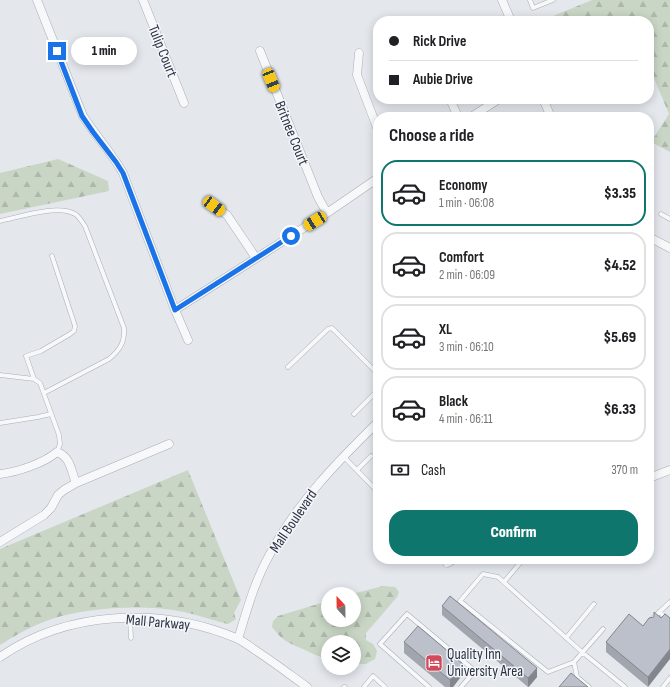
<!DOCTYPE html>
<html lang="en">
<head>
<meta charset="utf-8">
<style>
	:root { --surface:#fff; --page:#f6f6f6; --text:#202124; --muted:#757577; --line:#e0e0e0; --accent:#0f766e }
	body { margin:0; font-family:"Sofia Sans Condensed",sans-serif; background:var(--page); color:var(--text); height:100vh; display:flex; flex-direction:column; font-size:15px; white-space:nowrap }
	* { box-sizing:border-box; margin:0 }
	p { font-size:13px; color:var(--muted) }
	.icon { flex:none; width:22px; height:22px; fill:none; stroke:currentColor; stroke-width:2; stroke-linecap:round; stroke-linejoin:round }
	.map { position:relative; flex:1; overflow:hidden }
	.side { position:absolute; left:373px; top:112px; width:281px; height:452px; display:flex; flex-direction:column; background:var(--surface); border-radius:16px; box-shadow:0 2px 10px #0003 }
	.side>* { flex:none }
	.banner { position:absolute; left:373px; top:16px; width:281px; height:88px; border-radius:16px; box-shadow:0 2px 10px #0003; display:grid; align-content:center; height:88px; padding:0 16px; background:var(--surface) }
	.needle { width:26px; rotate:338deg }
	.buttons { position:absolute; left:321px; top:587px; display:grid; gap:8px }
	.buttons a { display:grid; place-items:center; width:40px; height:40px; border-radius:50%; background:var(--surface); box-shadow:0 2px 10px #0003; font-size:20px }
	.end { position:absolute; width:18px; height:18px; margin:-9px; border:5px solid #1a73e8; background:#fff; box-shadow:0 0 0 2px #fff }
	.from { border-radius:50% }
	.bubble { position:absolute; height:28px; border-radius:14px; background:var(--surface); box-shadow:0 2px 10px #0003; font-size:13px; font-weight:800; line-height:28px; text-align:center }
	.car { position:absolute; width:12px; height:24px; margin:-12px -6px; border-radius:5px; box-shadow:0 0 3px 1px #0007; background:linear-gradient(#f5c518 24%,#345 0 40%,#f5c518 0 76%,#345 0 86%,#f5c518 0) }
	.banner b { display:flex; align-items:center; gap:14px; height:38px; font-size:15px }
	.banner b+b { border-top:1px solid var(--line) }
	.banner i { width:10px; height:10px; background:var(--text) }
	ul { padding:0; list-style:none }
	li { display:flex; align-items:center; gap:12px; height:66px; margin:0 8px 6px; padding:0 8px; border:2px solid var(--line); border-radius:16px }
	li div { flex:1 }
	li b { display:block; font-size:15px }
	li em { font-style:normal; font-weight:800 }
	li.current { border-color:var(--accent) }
	li>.icon { width:36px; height:36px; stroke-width:1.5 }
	h2 { padding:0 16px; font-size:18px; line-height:48px }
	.pay { display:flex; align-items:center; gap:10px; height:44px; padding:0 16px; font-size:15px }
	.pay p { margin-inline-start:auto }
	.action { display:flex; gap:8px; margin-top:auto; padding:8px 16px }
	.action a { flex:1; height:46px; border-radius:16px; background:var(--accent); color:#fff; font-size:16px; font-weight:800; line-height:46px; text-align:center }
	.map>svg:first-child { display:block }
	.forest { fill:url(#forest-firs) }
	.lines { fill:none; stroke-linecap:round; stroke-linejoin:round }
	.lane-casing { stroke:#a9aeb7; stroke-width:5 }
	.street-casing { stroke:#a9aeb7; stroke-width:9 }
	.lane { stroke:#f7f8fa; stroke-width:4 }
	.street { stroke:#f7f8fa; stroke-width:8 }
	.wall { fill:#a1a5ae }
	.shaded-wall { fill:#83868d }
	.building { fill:#bbc0ca; stroke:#83868d }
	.route { stroke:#1a73e8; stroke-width:5 }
	.labels { text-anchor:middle; stroke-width:3; stroke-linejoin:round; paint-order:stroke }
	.street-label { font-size:15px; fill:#2b3445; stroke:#f4f6f9 }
	.poi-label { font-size:15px; fill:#2b3445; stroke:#f4f6f9; text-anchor:start }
</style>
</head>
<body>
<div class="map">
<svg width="670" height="687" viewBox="0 0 670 687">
	<defs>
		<pattern id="forest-firs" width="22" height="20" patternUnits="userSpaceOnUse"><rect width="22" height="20" fill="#c9d6c5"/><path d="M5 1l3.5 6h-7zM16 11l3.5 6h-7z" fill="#adb8ab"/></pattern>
	</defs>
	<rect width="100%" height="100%" fill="#e4e7ec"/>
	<path class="forest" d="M592,0H670V152L651,142L669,114L651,71L649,69V21H541Z
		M58,159L108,181L109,191L0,214V173Z
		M188,470L241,600L234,613L236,619L228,624C214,621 199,615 184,612C146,604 88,607 52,619C33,625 16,635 0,645V549Z
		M383,586L395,587L399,592L397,597L366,633V640L373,644L377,651L375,659L366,664H354V642H328V657C318,657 316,655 307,651C290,643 284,643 272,627L273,621L278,616L328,601V620H354V594H352Z"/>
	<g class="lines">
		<defs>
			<path id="lane" d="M530,0L533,8L553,0
				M661,214L670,219
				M0,221C20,217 57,204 75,214C79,216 82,222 85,226L124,328C125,342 120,350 109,359L44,393
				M288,367L328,329L332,328L378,374
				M0,375L34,379L40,383L59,435L60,444L57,452
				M34,379L26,356L41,351L70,334L74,331L75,326L52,256
				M354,414L378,390
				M0,423L38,417L51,414
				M344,457L378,492
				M357,470L371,456
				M504,582L520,563
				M659,612L670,621
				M653,618L670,602
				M130,619L131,638
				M603,629L574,662L548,672L460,601L483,574L498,577L582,652L625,687
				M566,638L594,604
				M574,662L577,677L589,687
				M344,687H345
				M364,687L373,676L385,687
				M429,687L380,644L407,614L475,671L461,687
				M663,687L670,678"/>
			<path id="street" d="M37,0L83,116C95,135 111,152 123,173L175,310L188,340
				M143,0L184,103
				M502,0L511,21
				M260,51L318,197L327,213
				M359,53L357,75L378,130
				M450,99L458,117
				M543,99L551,117
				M471,117L499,99
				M214,206L227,215L256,258
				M649,237L670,248
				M175,310L327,213L378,178
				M0,474C18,472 44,463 57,452C71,457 71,471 76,483
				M649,478L670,470
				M0,542L44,515L51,508L58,495L64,490L76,483L169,444
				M447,563L454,559
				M238,639C247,610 255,580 270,554C297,503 337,462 378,422
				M0,657C68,610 161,607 236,638C243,641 249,646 255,650C272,661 289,674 307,687"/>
		</defs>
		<use href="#lane" class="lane-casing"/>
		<use href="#street" class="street-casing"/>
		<use href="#lane" class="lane"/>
		<use href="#street" class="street"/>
	</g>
	<path class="wall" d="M378,457V475L374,471V461Z
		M442,606L537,677L529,687H528L442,615Z
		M654,617L648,687L606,652V642L643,626Z
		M404,642L463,674L453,687H445L404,653Z"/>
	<path class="shaded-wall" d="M670,649V659L648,687V677Z
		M463,664V674L453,687H450V680Z
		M537,668V677L528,687V678Z"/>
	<path class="building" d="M378,457V465L374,461Z
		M450,596L537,668L528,678L442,606Z
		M654,612L661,618L665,614L670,618V649L648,677L606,642L629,614L643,626L649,618L654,617Z
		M418,626L463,664L450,680L404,642Z
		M571,673L588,687H559Z"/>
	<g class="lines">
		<path class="route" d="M57,51L82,116L93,132L116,162L123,173L175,310L291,236"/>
	</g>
	<defs>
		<symbol id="hotel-square" viewBox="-11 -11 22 22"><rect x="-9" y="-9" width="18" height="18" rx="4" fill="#d1495b" stroke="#f4f6f9"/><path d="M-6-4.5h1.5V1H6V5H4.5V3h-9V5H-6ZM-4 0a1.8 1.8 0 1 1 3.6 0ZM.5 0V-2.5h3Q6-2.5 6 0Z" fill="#fff"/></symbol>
	</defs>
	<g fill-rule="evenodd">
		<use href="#hotel-square" x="424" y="653" width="20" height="20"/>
	</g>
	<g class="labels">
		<g class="street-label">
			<text transform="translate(163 51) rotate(68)" y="5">Tulip Court</text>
			<text transform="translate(292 133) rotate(68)" y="5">Britnee Court</text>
			<text transform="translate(293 521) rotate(-56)" y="5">Mall Boulevard</text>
			<text transform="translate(158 622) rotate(5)" y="5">Mall Parkway</text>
		</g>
		<g class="poi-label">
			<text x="447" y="659">Quality Inn<tspan x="447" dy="17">University Area</tspan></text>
		</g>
	</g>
</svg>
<div class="buttons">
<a><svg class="needle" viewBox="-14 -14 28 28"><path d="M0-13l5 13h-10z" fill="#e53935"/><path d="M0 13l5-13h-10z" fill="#757577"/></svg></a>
<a><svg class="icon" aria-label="layers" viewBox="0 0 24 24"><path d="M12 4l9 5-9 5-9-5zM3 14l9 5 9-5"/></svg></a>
</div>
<i class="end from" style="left:291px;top:236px"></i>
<i class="end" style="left:57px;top:51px"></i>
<div class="bubble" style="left:71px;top:37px;width:66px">1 min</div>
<i class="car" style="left:271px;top:80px;rotate:158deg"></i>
<i class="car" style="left:214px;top:206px;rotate:126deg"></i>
<i class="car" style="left:315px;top:221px;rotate:238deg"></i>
<div class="banner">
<b><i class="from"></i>Rick Drive</b>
<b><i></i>Aubie Drive</b>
</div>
<section class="side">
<h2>Choose a ride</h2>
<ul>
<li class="current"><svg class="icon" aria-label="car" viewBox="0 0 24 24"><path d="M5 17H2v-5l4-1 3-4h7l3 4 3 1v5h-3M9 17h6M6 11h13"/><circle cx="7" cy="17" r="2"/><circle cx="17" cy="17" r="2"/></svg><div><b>Economy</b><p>1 min · 06:08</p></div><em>$3.35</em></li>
<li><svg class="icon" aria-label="car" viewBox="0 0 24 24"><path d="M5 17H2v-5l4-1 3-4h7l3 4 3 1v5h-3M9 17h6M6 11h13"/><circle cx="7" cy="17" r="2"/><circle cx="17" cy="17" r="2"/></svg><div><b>Comfort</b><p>2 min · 06:09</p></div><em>$4.52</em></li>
<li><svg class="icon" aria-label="car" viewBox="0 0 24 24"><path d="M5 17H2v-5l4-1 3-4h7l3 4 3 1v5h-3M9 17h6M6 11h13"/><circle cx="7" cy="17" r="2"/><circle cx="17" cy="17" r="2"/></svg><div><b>XL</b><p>3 min · 06:10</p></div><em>$5.69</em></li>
<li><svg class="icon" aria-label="car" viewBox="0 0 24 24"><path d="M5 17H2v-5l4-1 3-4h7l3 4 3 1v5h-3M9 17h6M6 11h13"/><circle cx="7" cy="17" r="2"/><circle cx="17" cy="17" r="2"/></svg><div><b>Black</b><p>4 min · 06:11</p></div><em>$6.33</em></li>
</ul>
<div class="pay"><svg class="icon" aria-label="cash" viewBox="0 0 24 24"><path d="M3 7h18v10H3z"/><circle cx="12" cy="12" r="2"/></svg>Cash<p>370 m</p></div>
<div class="action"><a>Confirm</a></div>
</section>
</div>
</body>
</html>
